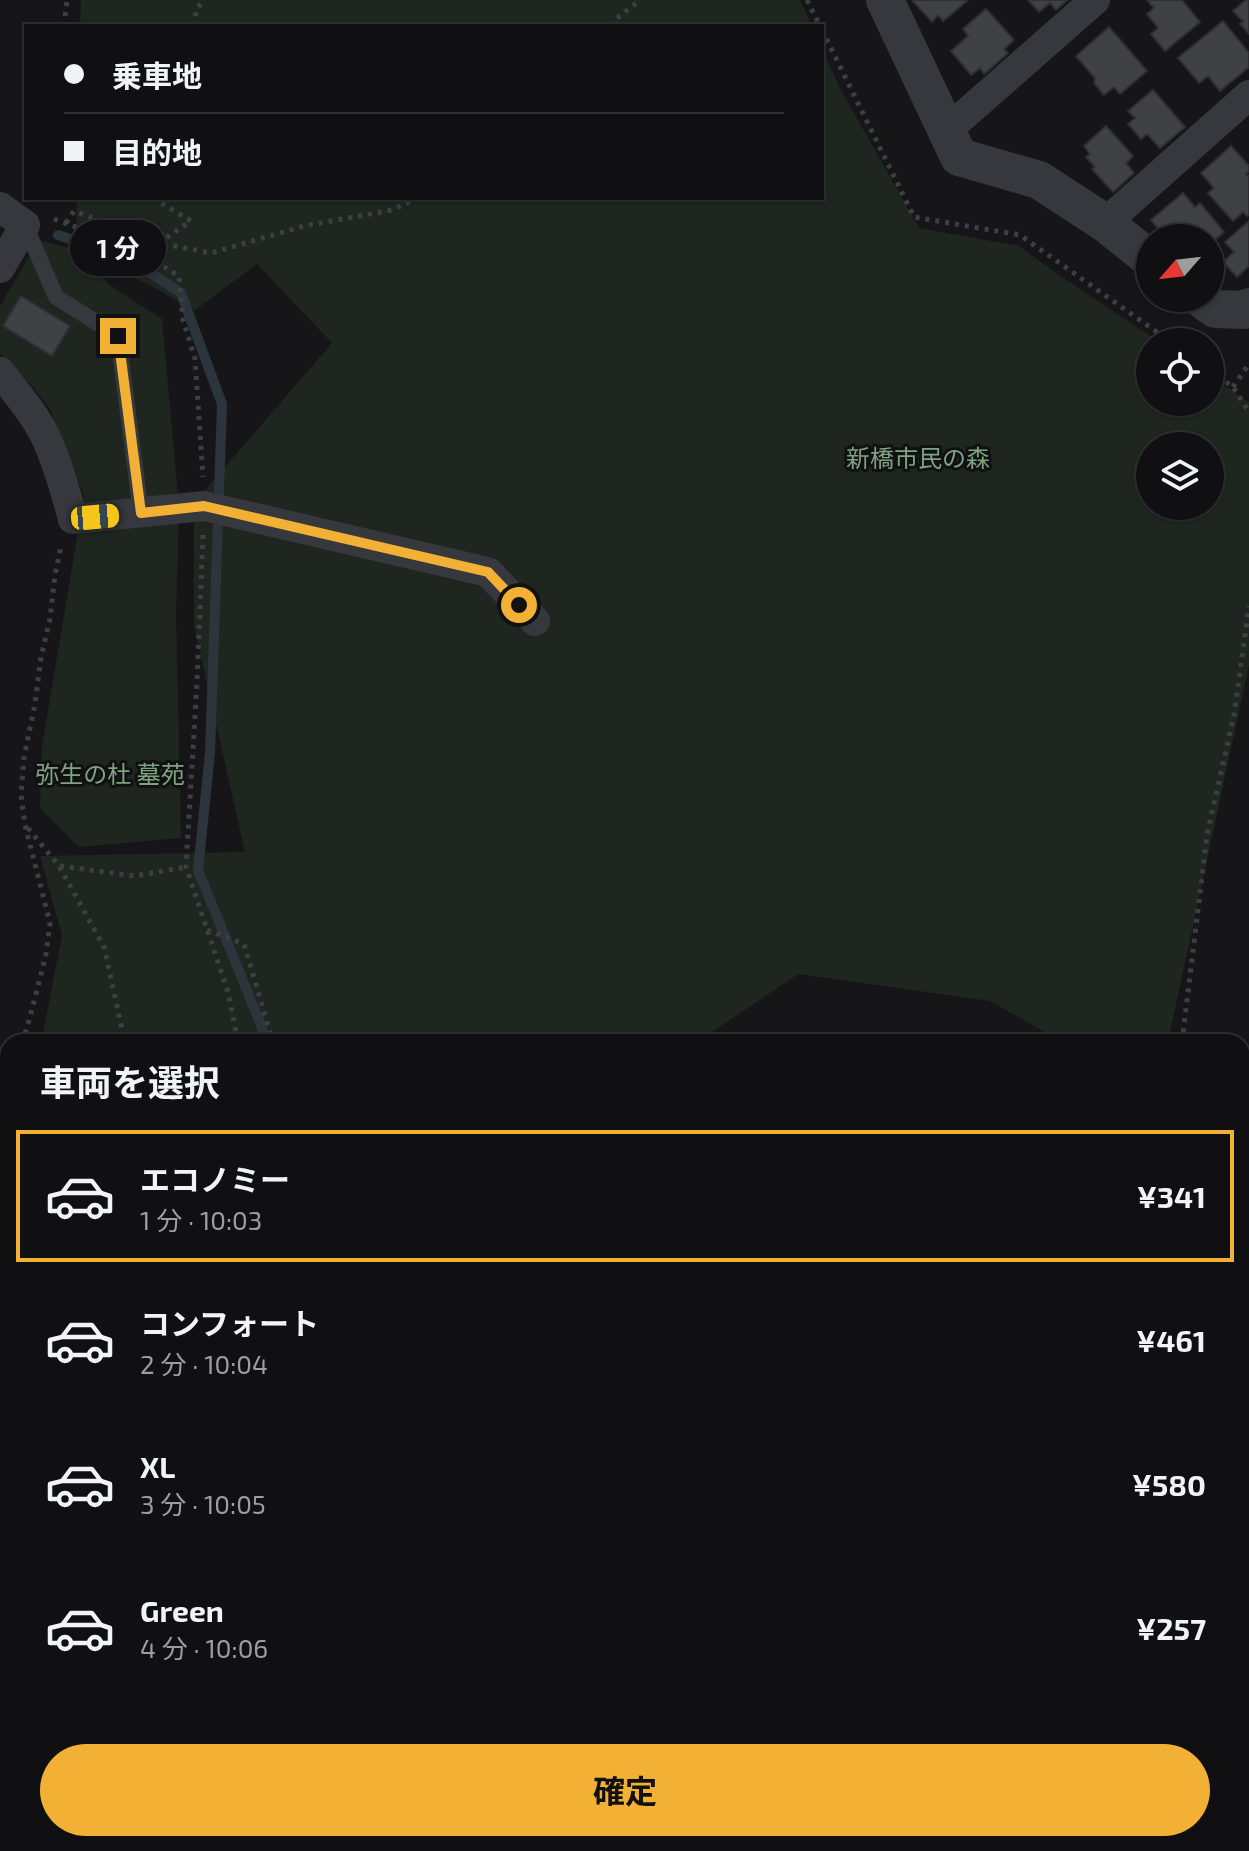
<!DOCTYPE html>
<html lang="ja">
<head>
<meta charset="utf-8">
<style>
	:root { --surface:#101012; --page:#19191b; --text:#f1f3f6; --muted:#9c9d9f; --line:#303032; --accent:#f2b134 }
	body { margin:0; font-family:"Exo 2","Noto Sans JP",sans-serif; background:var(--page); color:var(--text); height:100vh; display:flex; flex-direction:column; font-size:30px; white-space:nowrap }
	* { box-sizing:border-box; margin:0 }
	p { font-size:26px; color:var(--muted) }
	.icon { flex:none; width:44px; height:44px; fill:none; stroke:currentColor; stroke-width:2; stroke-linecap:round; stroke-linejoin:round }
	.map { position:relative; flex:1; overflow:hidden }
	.panel { position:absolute; left:0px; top:1034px; width:1250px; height:818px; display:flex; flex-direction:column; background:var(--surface); border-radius:24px 24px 0 0; box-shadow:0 2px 6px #0004,0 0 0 2px var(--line) }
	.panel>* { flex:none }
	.top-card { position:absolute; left:24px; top:24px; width:800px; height:176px; border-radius:0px; box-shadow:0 2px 6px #0004,0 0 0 2px var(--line); display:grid; align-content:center; height:176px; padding:0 40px; background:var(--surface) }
	.needle { width:52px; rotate:242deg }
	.controls { position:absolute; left:1136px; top:224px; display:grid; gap:16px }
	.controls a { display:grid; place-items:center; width:88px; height:88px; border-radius:50%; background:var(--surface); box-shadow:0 2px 6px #0004,0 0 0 2px var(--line); font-size:40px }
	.end { position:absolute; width:36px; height:36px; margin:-18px; border:10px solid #f2b134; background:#111; box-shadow:0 0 0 4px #111 }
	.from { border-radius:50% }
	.bubble { position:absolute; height:56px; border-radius:28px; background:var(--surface); box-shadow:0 2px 6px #0004,0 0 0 2px var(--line); font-size:26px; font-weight:700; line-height:56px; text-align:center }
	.car { position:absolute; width:24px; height:48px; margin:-24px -12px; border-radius:10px; box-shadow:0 0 6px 2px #0007; background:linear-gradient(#f5c518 24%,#345 0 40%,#f5c518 0 76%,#345 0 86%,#f5c518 0) }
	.top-card b { display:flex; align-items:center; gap:28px; height:76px; font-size:30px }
	.top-card b+b { border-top:2px solid var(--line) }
	.top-card i { width:20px; height:20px; background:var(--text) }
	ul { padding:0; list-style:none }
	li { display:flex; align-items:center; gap:24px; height:132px; margin:0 16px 12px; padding:0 24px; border:4px solid transparent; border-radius:0px }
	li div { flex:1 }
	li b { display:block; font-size:30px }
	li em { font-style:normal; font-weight:700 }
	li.current { border-color:var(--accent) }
	li>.icon { width:72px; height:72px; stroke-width:1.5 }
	h2 { padding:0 40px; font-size:36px; line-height:96px }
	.button { display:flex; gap:16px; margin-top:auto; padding:16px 40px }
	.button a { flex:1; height:92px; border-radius:48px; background:var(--accent); color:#111; font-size:32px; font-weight:700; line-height:92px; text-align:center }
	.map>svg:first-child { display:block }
	.green { fill:#1e261f; fill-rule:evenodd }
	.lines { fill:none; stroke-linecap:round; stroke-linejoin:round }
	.stream { stroke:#2c353c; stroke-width:10 }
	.building { fill:#404145; stroke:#303034; stroke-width:2 }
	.path { stroke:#3d3f44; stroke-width:5; stroke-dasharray:4 6; stroke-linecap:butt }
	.service { stroke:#37383d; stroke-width:16 }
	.minor { stroke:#37383d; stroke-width:30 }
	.tertiary { stroke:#37383d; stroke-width:38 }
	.secondary { stroke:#45474d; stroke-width:44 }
	.route { stroke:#f2b134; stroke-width:10 }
	.labels { text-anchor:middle; stroke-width:6; stroke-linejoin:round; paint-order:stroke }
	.park-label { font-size:24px; fill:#7fa381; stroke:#111113 }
</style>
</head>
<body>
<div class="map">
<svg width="1249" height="1851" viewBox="0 0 1249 1851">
	<rect width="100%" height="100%" fill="#161618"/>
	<path class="green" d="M81,0H800L812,26H80Z
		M822,49L840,88L919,228L1019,246L1052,270L1159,342H1150V402H1210V376L1249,402V665L1168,1042H1062L990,1001L798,974L697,1042H38L43,1034L62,935L40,856L245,852L194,626V503L332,343L257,264L195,310L119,269L113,251L76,231L77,198H822ZM1150,446H1210V506H1150Z
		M39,240L81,251L109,285L162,319L179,507L176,615L181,838L79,847L40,808L42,747L84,496L50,409L32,386L0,354V306Z
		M8,1092V1207L0,1200V1102Z"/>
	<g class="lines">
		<path class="stream" d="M58,235L128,258L181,293L222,404L210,753L198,870L261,1025L266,1042"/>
	</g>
	<path class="building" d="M912,0H968L943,21L938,15L932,22Z
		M1028,0H1067L1056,10L1050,3L1039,12Z
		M1147,0H1182L1200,22L1165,51L1151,34L1158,28L1147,14L1154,8Z
		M1246,0H1249V34L1240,24L1243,21L1233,11Z
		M986,9L1014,40L1004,49L1008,53L984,74L980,68L971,75L951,51L968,36L963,29Z
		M1223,21L1249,53V67L1220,91L1208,76L1199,83L1178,58Z
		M1109,27L1147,71L1120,94L1114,87L1104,95L1094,83L1095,78L1076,56Z
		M1153,90L1185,127L1160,148L1147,134L1141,139L1128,124L1135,118L1128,111Z
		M1106,126L1133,156L1126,163L1134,173L1113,192L1092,169L1095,167L1086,157L1090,154L1084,146Z
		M1231,146L1249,166V171L1246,174L1249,176V214L1247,216L1243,212L1233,221L1208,193L1214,188L1201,173Z
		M1183,193L1195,207L1200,203L1224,232L1210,244V238H1166L1151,220Z
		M1249,221V266L1237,277L1223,262L1234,252L1225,242Z
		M21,296L70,326L52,356L3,326Z
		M0,1811L8,1824V1844H20L24,1851H0Z
		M108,1844H137L128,1851H113Z"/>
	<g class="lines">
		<path class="path" d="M807,0L820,26
			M64,26L67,0
			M193,26L197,8L205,0
			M611,26L615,20L640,0
			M822,30L914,217L1020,235L1171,342
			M153,198L191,221L160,242
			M54,219L135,249L179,276L183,320L195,359L203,477
			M66,223L74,211L159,243L211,253L304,226L392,210L417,198
			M1210,370L1233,387L1249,412
			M1233,387L1249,364
			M203,535L197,682L186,867L228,992L238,1042
			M28,828L59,866L104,947L122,1029L128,1042
			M60,866L135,876L186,867
			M207,930L244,944L273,1042
			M20,1042L26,1031L35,998L46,954L50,923L25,825L21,795L24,757L35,704L41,657L50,619L55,575L61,546
			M1182,1042L1207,835L1234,715L1249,606
			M0,1080L8,1066
			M0,1623L8,1654"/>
		<path class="service" d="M25,225L56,297L118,336L141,513"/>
		<path class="minor" d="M946,131L1095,0
			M0,207L25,225L0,268
			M1105,223L1249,95
			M0,372C17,394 36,415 47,440C58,465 66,493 73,519L204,506L488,572L535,621
			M0,1782L8,1778
			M64,1844L66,1851"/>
		<path class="tertiary" d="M885,0L959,157L1039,180L1105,223L1150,259
			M1200,298L1215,309L1244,310L1249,307"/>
		<path class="secondary" d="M1242,1093L1249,1089
			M203,1851L212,1844"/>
	</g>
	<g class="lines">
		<path class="route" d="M118,336L141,513L204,506L488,572L519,605"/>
	</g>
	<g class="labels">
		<g class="park-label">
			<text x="918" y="467">新橋市民の森</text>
			<text x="110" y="783">弥生の杜 墓苑</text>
		</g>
	</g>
</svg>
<div class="controls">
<a><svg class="needle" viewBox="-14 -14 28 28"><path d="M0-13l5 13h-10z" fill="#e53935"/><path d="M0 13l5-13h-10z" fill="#9c9d9f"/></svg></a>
<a><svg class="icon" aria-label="locate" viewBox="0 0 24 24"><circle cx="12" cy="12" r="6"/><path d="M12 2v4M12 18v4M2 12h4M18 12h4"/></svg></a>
<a><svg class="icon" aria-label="layers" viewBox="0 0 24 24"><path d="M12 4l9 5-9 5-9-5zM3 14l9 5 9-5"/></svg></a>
</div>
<i class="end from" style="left:519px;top:605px"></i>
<i class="end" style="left:118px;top:336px"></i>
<div class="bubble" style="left:70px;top:220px;width:96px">1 分</div>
<i class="car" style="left:95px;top:517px;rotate:85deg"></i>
<div class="top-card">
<b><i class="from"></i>乗車地</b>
<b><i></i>目的地</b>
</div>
<section class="panel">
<h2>車両を選択</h2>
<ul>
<li class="current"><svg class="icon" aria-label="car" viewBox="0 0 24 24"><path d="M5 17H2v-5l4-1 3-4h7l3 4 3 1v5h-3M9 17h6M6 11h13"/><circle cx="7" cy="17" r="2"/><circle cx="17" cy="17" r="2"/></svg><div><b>エコノミー</b><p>1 分 · 10:03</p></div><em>¥341</em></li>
<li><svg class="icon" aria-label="car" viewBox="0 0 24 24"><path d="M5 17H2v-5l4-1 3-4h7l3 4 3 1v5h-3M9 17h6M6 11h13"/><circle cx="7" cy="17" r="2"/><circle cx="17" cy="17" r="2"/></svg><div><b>コンフォート</b><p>2 分 · 10:04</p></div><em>¥461</em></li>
<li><svg class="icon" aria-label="car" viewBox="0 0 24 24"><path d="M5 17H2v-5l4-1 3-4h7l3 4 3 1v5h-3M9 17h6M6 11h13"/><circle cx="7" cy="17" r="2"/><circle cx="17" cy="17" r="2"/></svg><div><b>XL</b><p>3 分 · 10:05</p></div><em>¥580</em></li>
<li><svg class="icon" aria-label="car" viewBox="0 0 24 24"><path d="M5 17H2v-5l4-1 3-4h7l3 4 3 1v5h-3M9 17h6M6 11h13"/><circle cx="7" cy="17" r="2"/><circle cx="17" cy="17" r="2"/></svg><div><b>Green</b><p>4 分 · 10:06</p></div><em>¥257</em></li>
</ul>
<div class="button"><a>確定</a></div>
</section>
</div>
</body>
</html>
